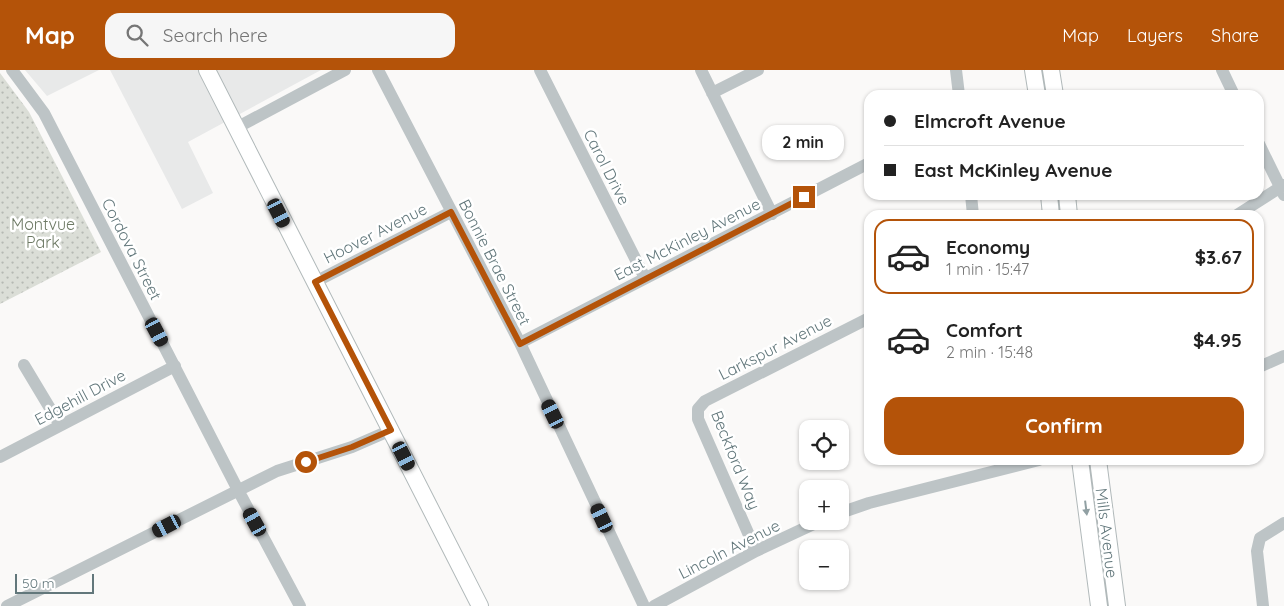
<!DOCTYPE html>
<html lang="en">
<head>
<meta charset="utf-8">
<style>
	:root { --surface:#fff; --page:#f6f6f6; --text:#222; --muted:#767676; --line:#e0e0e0; --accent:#b45309 }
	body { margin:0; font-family:Quicksand,sans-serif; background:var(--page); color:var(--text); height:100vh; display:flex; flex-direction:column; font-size:19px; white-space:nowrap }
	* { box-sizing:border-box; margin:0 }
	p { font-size:16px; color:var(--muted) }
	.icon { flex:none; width:28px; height:28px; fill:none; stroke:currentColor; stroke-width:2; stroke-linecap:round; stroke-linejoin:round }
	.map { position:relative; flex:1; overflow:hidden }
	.drawer { position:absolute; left:864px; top:140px; width:400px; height:255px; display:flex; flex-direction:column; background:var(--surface); border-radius:15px; box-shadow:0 1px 4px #0004 }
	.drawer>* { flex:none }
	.hud { position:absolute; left:864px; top:20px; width:400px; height:110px; border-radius:15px; box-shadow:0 1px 4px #0004; display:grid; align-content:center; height:110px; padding:0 20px; background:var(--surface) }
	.controls { position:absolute; left:799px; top:350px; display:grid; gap:10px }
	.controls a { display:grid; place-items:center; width:50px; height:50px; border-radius:10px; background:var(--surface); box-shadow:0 1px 4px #0004; font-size:25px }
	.scale { position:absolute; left:15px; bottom:12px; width:79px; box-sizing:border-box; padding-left:5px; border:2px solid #62777b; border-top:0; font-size:14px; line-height:18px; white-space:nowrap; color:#62777b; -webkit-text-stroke:4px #fff; paint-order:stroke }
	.end { position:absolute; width:22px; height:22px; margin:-11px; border:6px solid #b45309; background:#fff; box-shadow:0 0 0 2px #fff }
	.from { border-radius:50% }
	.bubble { position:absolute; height:35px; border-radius:15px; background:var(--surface); box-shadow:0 1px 4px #0004; font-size:16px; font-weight:800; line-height:35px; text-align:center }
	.car { position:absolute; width:15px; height:30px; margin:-15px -8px; border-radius:6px; box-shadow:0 0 4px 1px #0007; background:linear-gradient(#222 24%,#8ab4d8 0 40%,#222 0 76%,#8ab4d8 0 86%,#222 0) }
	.hud b { display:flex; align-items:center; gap:18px; height:48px; font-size:19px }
	.hud b+b { border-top:1px solid var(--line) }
	.hud i { width:12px; height:12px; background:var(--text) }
	ul { padding:9px 0 0; list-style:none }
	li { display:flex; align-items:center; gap:15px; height:75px; margin:0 10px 8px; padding:0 10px; border:2px solid transparent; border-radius:15px }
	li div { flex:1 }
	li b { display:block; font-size:19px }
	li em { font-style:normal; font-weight:800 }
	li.current { border-color:var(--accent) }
	li>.icon { width:45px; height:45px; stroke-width:1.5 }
	.button { display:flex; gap:10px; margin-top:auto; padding:10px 20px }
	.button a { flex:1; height:58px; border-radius:15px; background:var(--accent); color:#fff; font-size:20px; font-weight:800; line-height:58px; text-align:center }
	header { display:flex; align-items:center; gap:30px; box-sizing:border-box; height:70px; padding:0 25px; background:var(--accent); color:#fff }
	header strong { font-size:24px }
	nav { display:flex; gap:28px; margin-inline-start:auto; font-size:18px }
	.search { width:350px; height:45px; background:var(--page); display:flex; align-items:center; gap:12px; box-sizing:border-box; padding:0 18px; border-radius:15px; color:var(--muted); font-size:19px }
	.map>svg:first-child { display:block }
	.built { fill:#e8e9e9 }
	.park { fill:url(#park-dots) }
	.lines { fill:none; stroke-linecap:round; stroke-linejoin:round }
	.major-casing { stroke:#b1b9ba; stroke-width:18 }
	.minor { stroke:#bdc4c6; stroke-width:12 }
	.major { stroke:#fff; stroke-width:16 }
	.oneway { fill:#91a0a3 }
	.route { stroke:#b45309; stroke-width:6 }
	.labels { text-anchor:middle; stroke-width:5; stroke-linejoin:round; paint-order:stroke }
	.street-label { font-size:16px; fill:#62777b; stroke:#fff }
	.park-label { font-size:16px; fill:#6e7a65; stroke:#fff }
</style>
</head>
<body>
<header>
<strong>Map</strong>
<div class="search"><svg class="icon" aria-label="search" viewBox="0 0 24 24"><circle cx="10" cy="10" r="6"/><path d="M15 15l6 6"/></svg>Search here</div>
<nav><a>Map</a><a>Layers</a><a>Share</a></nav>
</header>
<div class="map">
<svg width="1284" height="536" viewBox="0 0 1284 536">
	<defs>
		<pattern id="park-dots" width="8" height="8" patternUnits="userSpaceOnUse" patternTransform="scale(1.25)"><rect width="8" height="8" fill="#dbded7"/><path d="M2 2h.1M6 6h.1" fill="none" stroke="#b5b9b3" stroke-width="1.8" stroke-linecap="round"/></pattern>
	</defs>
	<rect width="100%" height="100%" fill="#faf9f8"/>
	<path class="built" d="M25,0H99L47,26Z
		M110,0H321L188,72L213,123L182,139Z"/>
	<path class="park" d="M0,3L29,42L101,182L0,234Z"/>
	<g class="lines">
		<defs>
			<path id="major" d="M207,0L480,536
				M1033,0L1037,25
				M1051,0L1055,25
				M1049,125L1051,145
				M1067,125L1069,145
				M1080,390L1099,536
				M1098,390L1117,536"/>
		</defs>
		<use href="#major" class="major-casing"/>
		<path class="minor" d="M12,0L44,43L238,420L300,536
			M378,0L520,273L644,536
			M540,0L645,208
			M701,0L772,144
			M956,0L959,25
			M1222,0L1234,25
			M712,23L758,0
			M236,58L345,0
			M1259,74L1284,125
			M971,125L973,145
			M1237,145L1284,115
			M315,212L451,142
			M520,273L869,93
			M24,295L60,355
			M1259,297L1284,286
			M0,387L175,296
			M840,443L869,433L1039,390
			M756,481L698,349V339L705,331L869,248
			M7,536L277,401L352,377L391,360
			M654,536L756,481L820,451
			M1263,536L1257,481L1260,468L1284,453"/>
		<use href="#major" class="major"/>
	</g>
	<defs><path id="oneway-solid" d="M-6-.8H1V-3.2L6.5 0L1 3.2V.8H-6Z" transform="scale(1.25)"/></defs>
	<use class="oneway" href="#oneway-solid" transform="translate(1086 438) rotate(83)"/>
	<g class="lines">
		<path class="route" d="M306,392L352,377L391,360L315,212L451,142L520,274L804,127"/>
	</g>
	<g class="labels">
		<g class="street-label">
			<text transform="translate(607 97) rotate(63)" y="6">Carol Drive</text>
			<text transform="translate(375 163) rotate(-27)" y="6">Hoover Avenue</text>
			<text transform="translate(687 169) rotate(-27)" y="6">East McKinley Avenue</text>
			<text transform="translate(132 179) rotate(63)" y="6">Cordova Street</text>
			<text transform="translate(495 192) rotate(63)" y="6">Bonnie Brae Street</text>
			<text transform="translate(775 277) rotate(-27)" y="6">Larkspur Avenue</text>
			<text transform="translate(80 327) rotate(-28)" y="6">Edgehill Drive</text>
			<text transform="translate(736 390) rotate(68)" y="6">Beckford Way</text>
			<text transform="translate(1107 463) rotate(83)" y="6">Mills Avenue</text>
			<text transform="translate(729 479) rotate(-27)" y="6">Lincoln Avenue</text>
		</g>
		<g class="park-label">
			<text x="43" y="160">Montvue<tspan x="43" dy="18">Park</tspan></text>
		</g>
	</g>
</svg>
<div class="controls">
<a><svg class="icon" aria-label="locate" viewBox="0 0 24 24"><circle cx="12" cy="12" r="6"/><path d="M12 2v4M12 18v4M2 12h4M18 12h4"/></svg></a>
<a>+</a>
<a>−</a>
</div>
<div class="scale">50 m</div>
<i class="end from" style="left:306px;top:392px"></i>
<i class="end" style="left:804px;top:127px"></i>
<div class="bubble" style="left:762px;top:55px;width:82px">2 min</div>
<i class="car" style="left:279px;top:143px;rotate:153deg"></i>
<i class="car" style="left:157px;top:262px;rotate:152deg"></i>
<i class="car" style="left:553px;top:344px;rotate:334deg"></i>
<i class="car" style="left:404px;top:386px;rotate:153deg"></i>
<i class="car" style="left:602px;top:448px;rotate:335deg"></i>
<i class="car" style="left:255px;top:452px;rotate:331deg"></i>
<i class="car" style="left:167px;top:456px;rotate:243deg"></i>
<div class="hud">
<b><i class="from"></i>Elmcroft Avenue</b>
<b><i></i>East McKinley Avenue</b>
</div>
<section class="drawer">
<ul>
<li class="current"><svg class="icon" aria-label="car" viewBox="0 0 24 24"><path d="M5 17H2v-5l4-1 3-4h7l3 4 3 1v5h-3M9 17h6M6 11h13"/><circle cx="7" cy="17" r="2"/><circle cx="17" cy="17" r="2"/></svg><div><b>Economy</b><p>1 min · 15:47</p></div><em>$3.67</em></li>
<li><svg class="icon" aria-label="car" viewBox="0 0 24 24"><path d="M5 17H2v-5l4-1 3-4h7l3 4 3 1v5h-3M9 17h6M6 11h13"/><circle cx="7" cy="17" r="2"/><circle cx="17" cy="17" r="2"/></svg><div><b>Comfort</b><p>2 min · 15:48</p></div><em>$4.95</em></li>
</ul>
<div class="button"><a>Confirm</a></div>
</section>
</div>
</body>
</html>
